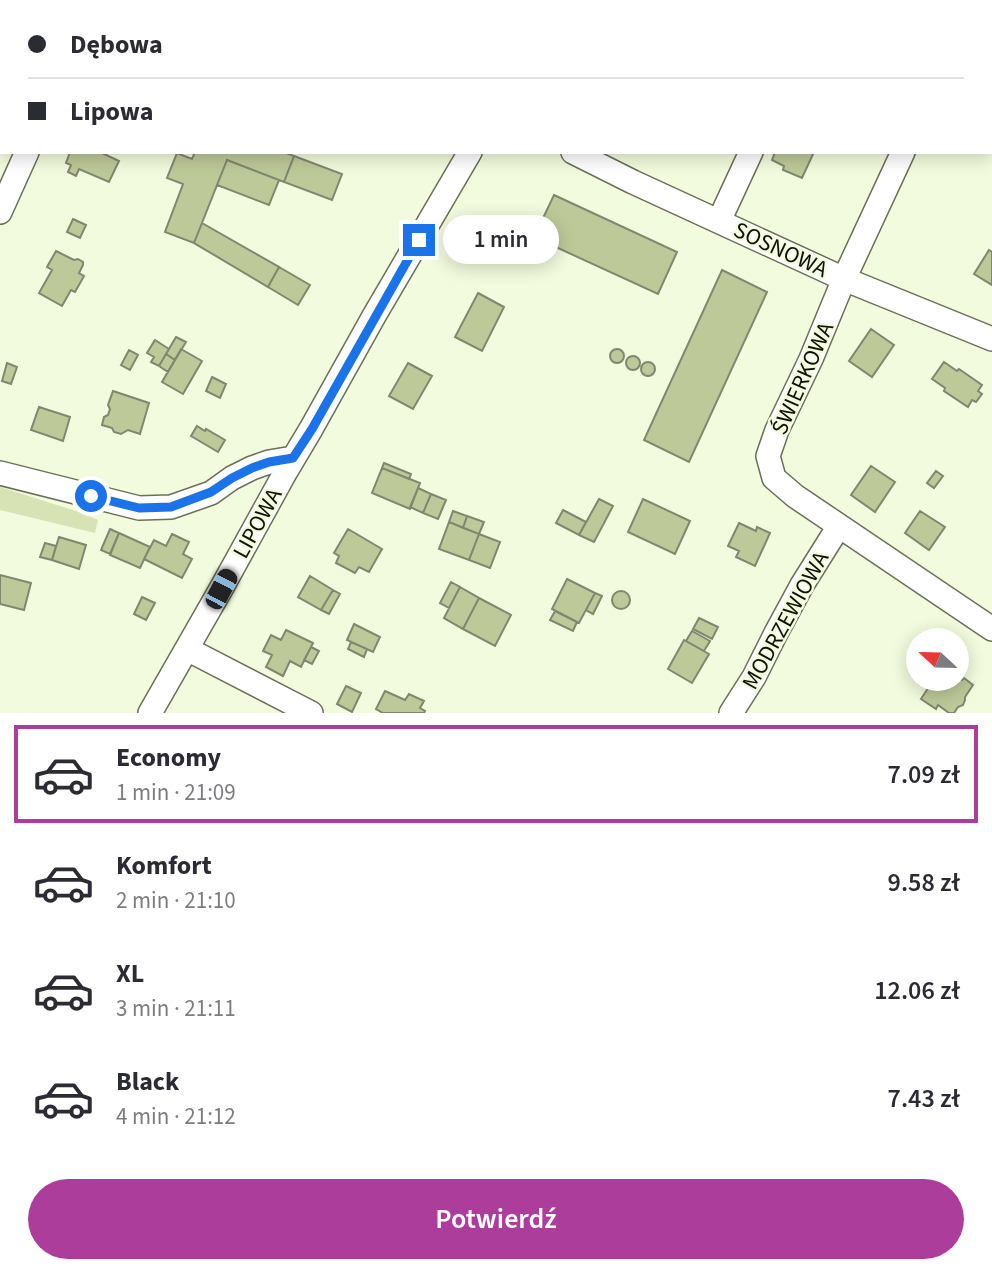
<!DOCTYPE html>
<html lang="pl">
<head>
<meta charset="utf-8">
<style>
	:root { --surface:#fff; --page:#f2f2f3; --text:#2b2b33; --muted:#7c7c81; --line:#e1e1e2; --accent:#ad3d9b }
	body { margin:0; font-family:"Source Sans 3",sans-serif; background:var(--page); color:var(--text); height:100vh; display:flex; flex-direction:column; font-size:26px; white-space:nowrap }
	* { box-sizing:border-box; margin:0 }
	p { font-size:23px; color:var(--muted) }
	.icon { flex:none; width:38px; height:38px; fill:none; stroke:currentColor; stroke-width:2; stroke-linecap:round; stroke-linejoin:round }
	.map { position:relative; height:713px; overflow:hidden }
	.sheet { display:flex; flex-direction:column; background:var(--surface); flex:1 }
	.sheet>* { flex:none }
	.hud { position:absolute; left:0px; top:0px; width:992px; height:154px; box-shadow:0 4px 18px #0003; display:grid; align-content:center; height:154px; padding:0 28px; background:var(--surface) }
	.needle { width:46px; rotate:292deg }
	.fabs { position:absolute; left:906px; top:628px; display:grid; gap:14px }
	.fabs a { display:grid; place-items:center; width:63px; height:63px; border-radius:50%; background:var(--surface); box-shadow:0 4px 18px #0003; font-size:35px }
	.end { position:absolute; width:32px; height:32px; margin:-16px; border:9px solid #1a73e8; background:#fff; box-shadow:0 0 0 4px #fff }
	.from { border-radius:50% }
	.bubble { position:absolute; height:49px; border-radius:24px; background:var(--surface); box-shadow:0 4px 18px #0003; font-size:23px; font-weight:600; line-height:49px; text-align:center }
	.car { position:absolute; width:21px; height:42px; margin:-21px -10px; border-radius:9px; box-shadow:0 0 5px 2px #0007; background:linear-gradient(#222 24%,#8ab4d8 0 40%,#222 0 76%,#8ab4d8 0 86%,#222 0) }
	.hud b { display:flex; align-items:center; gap:24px; height:66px; font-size:26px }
	.hud b+b { border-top:2px solid var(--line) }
	.hud i { width:18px; height:18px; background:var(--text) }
	ul { padding:12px 0 0; list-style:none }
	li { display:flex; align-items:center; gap:21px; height:98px; margin:0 14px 10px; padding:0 14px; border:4px solid transparent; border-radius:0px }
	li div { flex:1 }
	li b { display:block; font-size:26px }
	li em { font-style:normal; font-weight:600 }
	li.selected { border-color:var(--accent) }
	li>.icon { width:63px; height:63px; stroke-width:1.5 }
	.primary-button { display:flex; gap:14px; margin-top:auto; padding:14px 28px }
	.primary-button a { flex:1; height:80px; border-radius:42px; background:var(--accent); color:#fff; font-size:28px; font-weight:600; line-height:80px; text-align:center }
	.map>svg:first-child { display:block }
	.green { fill:#d7e3b5 }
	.building { fill:#bec99a; stroke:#81876e; stroke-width:2 }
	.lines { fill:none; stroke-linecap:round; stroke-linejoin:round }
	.minor-casing { stroke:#6a7058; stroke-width:26 }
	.minor { stroke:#fff; stroke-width:23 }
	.route { stroke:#1a73e8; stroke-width:9 }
	.labels { text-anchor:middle; stroke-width:5; stroke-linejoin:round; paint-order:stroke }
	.street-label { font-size:23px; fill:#0f1107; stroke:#f3fbde }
</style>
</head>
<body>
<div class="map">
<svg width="992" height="713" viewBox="0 0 992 713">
	<rect width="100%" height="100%" fill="#f3fbde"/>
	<path class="green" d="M0,487L79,512L98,520L95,533L0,510Z"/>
	<path class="building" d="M70,152H100L119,161L109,182L79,169L76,176L68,172L71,165L66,163Z
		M195,152H284L294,156L284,182L227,160L194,243L165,232L183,184L167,178L177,153L192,159Z
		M775,152H814L802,178L783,170L784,166L772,160Z
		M294,156L342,174L332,200L284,182Z
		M227,160L279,180L269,205L217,185Z
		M554,195L677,252L658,294L534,237Z
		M73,219L86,225L80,238L67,232Z
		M202,223L279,267L268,287L194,243Z
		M989,250L992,252V285L974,274Z
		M56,251L74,260L78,259L83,262V265L79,273L84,276L75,292L71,290L62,306L39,293L52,270L47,267Z
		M279,267L310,285L298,305L268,287Z
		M722,270L767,292L689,462L644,440Z
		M478,293L504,307L482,351L455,337Z
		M871,329L894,345L872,377L849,361Z
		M176,337L186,342L175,360L166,354Z
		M155,340L169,349L159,366L151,362L154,357L147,353Z
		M610 356a7 7 0 1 1 14 0a7 7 0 1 1-14 0Z
		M181,349L202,361L183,394L162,382Z
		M129,350L138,355L130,370L121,365Z
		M166,354L175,360L168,372L159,366Z
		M626 363a7 7 0 1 1 14 0a7 7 0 1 1-14 0Z
		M641 369a7 7 0 1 1 14 0a7 7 0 1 1-14 0Z
		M944,362L957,371L959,369L982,385L978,391L982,394L976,402L972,400L968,407L944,391L945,388L932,379Z
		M7,363L17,367L11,384L2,381Z
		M408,363L432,376L413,409L389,396Z
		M212,377L226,384L220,398L206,391Z
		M113,391L149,403L140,434L128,430L121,434L114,432L112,428L102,425L104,417L108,415L110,409L108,405Z
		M39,407L70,417L63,441L31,430Z
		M197,426L205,431L206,429L225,440L218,452L191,436Z
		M384,463L411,474L409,479L382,468Z
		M871,466L895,482L875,512L851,495Z
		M382,468L420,483L410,509L372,493Z
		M936,471L943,476L934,488L927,483Z
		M418,488L431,494L423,513L410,507Z
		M431,494L446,500L438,519L423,513Z
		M599,499L613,506L594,542L579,535Z
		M643,499L690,521L675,554L628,532Z
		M563,510L586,522L579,535L556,523Z
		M453,511L467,516L463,528L449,522Z
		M920,511L945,527L929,550L905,533Z
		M467,516L484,522L479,534L463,528Z
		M449,522L479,534L469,560L439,549Z
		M739,523L756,531L757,527L770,533L755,566L736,557L739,551L728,546Z
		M110,529L119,533L110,554L101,550Z
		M348,529L382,549L369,572L359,567L355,573L336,563L339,556L334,553Z
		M119,533L150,547L140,568L110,555Z
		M172,534L189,542L183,554L192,559L182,578L144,559L154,540L166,546Z
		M479,534L500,542L490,568L469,560Z
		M59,537L86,545L79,569L52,560Z
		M45,543L56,546L52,560L40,557Z
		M0,575L31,583L24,610L0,604Z
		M310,576L333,590L321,610L298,597Z
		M567,579L595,593L579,623L552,609Z
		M451,582L460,587L449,608L440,603Z
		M460,587L479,598L463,629L444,618Z
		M333,590L340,594L329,614L321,610Z
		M612 600a9 9 0 1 1 18 0a9 9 0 1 1-18 0Z
		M595,593L602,596L593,614L586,610Z
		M142,597L155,603L146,620L134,614Z
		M479,598L511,615L495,646L463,629Z
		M555,611L577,622L573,631L550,620Z
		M699,618L718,627L712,639L693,629Z
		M354,624L380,637L373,652L347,640Z
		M286,630L313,643L301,667L290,661L283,676L266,667L272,655L263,651L271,635L281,640Z
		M692,631L710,641L704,651L686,641Z
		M684,640L709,654L692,683L668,669Z
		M351,642L367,649L364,657L348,649Z
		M311,647L319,651L312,664L304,660Z
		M957,656L967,663L958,677L962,680L964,678L973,685L965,697V700L963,705L958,707L954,713H949L938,705L936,709L921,699L934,679H957Z
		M346,686L361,693L352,712L337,704Z
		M385,691L405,700L409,694L424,701L420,708L425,711L424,713H383L376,709Z"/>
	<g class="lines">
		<defs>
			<path id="minor" d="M93,2L94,0
				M545,2L546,0
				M973,2L974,0
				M0,103L2,104
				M573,152L633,182L844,279L992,339
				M903,152L844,279L811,359L777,430L768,456L774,478L795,496L992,629
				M0,212L27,152
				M719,221L751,152
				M0,473L139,508L171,507L211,493L232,478L252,468L269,462L293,458
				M187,649L311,713
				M150,713L221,589L286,471L311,429L374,316L470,152
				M731,713L754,677L776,633L802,585L839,526"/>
		</defs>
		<use href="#minor" class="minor-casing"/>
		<use href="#minor" class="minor"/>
	</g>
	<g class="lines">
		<path class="route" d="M91,496L139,508L171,507L211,492L232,478L252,468L269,462L293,458L312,429L419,240"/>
	</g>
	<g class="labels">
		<g class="street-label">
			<text transform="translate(781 249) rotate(25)" y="8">SOSNOWA</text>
			<text transform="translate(802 378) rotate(-66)" y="8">ŚWIERKOWA</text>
			<text transform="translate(257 523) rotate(-61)" y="8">LIPOWA</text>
			<text transform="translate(785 620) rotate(-61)" y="8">MODRZEWIOWA</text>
		</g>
	</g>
</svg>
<div class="fabs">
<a><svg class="needle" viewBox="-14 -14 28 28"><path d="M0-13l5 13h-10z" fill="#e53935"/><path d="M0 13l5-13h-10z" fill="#7c7c81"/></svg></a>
</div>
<i class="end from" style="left:91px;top:496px"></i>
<i class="end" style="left:419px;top:240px"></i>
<div class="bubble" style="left:443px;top:215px;width:116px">1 min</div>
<i class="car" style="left:221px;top:589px;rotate:28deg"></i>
<div class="hud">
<b><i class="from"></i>Dębowa</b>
<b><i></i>Lipowa</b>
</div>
</div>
<section class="sheet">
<ul>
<li class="selected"><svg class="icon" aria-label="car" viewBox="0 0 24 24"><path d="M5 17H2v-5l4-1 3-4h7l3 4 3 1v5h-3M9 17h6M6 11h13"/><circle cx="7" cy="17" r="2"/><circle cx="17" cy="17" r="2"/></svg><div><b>Economy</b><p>1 min · 21:09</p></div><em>7.09 zł</em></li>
<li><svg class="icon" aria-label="car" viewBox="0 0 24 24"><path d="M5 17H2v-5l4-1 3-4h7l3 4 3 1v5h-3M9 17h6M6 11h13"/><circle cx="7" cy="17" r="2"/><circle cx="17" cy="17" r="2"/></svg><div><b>Komfort</b><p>2 min · 21:10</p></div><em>9.58 zł</em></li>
<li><svg class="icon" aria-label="car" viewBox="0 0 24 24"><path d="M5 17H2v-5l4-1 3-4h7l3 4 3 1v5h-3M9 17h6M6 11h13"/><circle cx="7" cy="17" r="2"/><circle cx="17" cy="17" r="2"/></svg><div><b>XL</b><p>3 min · 21:11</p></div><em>12.06 zł</em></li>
<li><svg class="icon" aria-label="car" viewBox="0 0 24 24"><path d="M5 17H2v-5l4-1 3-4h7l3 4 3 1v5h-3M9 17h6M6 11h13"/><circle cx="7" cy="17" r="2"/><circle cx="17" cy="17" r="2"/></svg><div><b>Black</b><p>4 min · 21:12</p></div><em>7.43 zł</em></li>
</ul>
<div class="primary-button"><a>Potwierdź</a></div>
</section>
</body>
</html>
